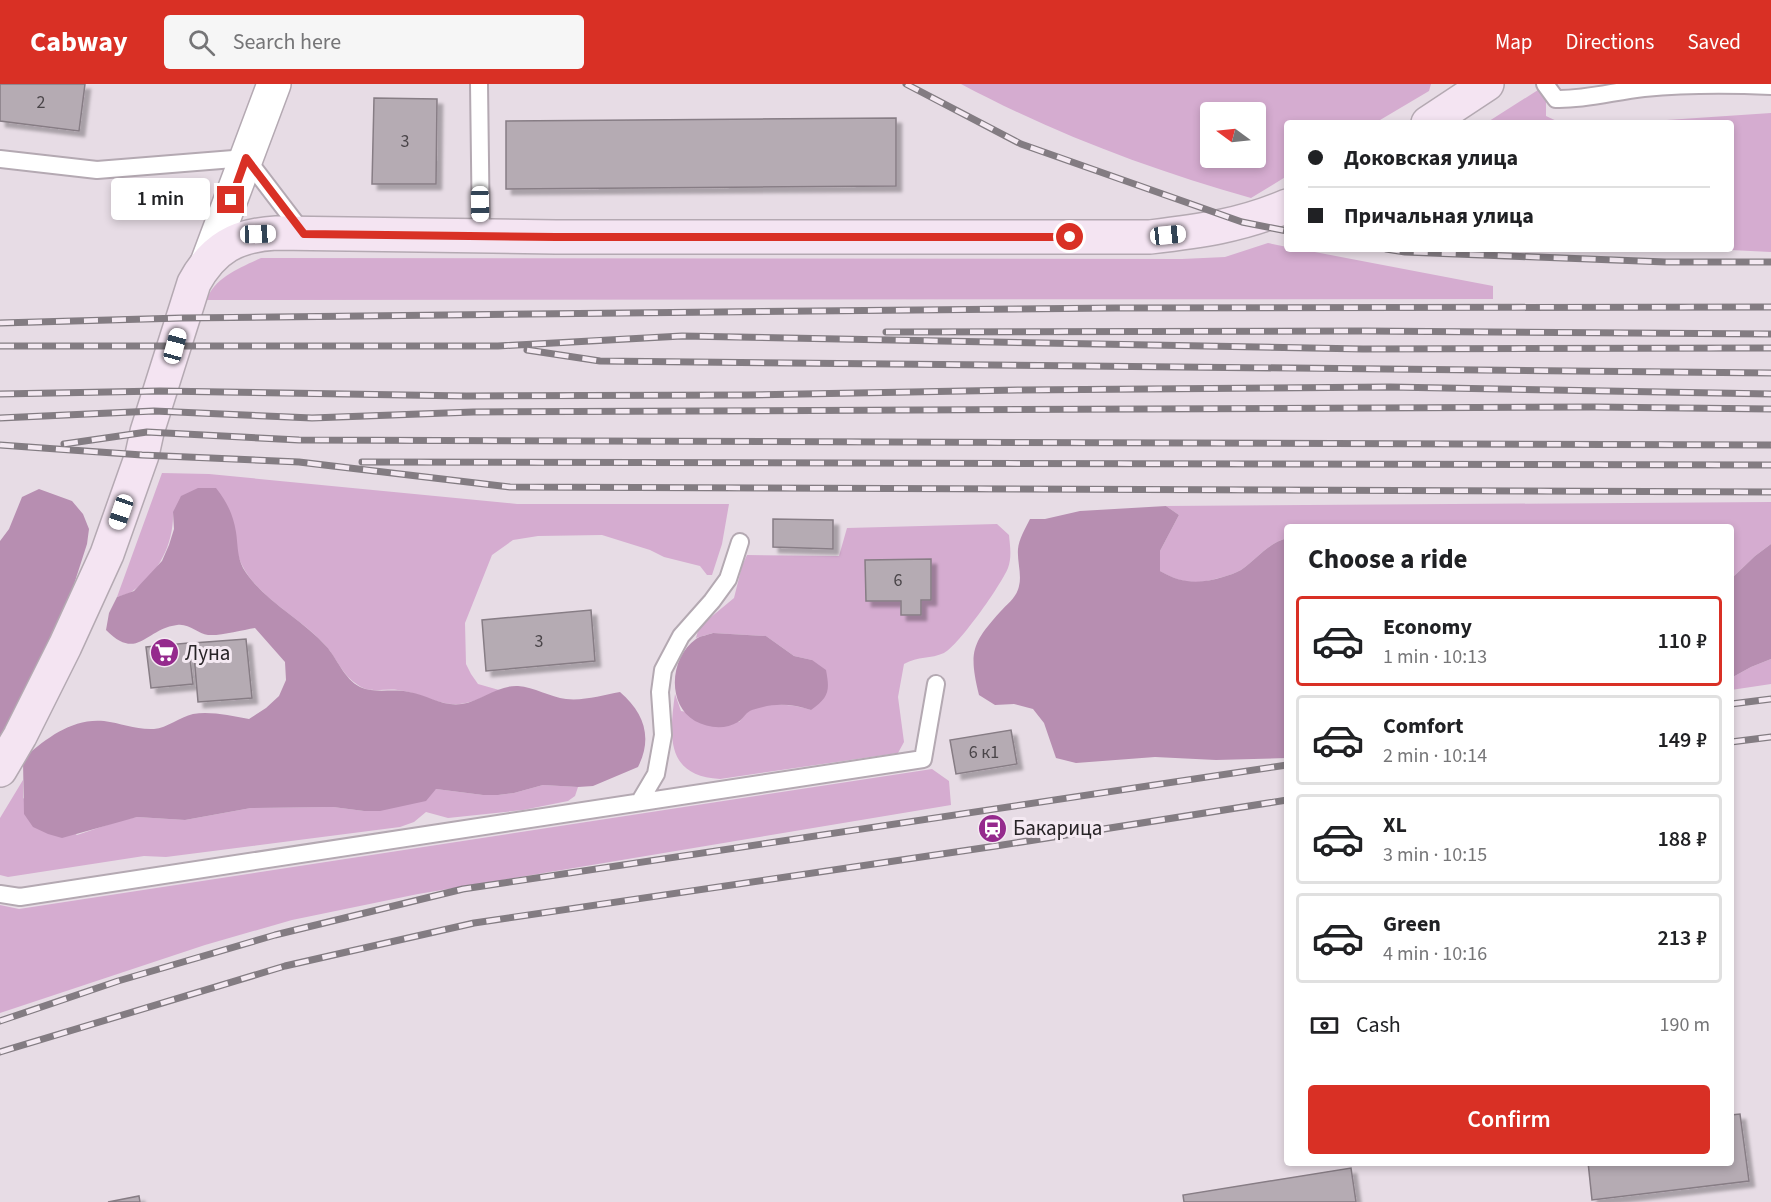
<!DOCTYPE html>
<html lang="en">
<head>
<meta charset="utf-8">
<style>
	:root { --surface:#fff; --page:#f6f6f6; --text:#202124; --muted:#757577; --line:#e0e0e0; --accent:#d93025 }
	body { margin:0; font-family:"Source Sans 3",sans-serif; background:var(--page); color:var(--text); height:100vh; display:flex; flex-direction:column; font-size:22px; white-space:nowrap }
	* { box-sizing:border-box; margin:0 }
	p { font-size:20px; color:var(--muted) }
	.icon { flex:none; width:33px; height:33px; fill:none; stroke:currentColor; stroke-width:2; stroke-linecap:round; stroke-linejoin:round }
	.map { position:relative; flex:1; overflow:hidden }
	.details { position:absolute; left:1284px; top:440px; width:450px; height:642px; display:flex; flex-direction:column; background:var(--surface); border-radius:6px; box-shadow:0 3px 9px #0003 }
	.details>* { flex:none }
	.top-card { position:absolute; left:1284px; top:36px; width:450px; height:132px; border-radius:6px; box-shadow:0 3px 9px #0003; display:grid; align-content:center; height:132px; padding:0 24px; background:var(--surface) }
	.needle { width:39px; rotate:285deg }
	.fabs { position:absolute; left:1200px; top:18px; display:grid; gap:12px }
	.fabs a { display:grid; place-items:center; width:66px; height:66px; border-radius:6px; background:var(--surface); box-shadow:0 3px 9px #0003; font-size:30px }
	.end { position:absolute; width:27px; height:27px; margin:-14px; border:8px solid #d93025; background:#fff; box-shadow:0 0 0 3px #fff }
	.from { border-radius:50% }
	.bubble { position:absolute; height:42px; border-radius:6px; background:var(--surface); box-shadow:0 3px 9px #0003; font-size:20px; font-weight:600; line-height:42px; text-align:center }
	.car { position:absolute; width:18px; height:36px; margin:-18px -9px; border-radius:8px; box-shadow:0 0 4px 2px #0007; background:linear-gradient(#fff 24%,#345 0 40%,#fff 0 76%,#345 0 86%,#fff 0) }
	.top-card b { display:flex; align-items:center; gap:21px; height:57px; font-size:22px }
	.top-card b+b { border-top:2px solid var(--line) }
	.top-card i { width:15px; height:15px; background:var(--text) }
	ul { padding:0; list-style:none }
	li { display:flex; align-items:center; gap:18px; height:90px; margin:0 12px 9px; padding:0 12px; border:3px solid var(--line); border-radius:6px }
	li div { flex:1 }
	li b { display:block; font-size:22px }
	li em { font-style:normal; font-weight:600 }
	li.on { border-color:var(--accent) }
	li>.icon { width:54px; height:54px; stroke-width:1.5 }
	h2 { padding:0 24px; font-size:27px; line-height:72px }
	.pay { display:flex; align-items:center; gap:15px; height:66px; padding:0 24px; font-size:22px }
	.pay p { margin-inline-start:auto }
	.action { display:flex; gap:12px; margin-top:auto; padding:12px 24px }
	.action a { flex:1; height:69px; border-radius:6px; background:var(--accent); color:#fff; font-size:24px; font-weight:600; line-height:69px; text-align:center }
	header { display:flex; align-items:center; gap:36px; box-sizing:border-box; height:84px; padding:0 30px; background:var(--accent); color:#fff }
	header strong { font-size:28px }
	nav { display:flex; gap:33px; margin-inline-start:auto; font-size:21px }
	.search { width:420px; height:54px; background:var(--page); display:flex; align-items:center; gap:15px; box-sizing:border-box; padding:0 21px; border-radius:6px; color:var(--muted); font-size:22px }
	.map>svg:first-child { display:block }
	.green { fill:#d5acd0; fill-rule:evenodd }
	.forest { fill:#b78eb1 }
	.building { fill:#b5abb3; stroke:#877d85; stroke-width:1.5; filter:url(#shadow) }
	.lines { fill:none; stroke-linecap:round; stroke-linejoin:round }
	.lane-casing { stroke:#b4a9b2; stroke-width:20 }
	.street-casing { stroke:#b4a9b2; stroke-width:36 }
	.secondary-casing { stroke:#b4a9b2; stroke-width:36 }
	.lane { stroke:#fff; stroke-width:16 }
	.street { stroke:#fff; stroke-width:33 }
	.secondary { stroke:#f4e4f2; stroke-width:33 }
	.rail-casing { stroke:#837c82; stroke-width:7 }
	.rail { stroke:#f4e9f2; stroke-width:4.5; stroke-dasharray:14; stroke-linecap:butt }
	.route { stroke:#d93025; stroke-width:8 }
	.labels { text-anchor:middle; stroke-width:6; stroke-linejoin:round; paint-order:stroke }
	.number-label { font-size:18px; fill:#4a4549 }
	.poi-label { font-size:21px; fill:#272326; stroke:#f4e9f2; text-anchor:start }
</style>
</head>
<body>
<header>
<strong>Cabway</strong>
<div class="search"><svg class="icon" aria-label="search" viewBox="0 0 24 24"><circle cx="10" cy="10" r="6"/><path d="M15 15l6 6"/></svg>Search here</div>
<nav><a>Map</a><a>Directions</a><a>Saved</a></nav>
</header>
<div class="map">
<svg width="1771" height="1118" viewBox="0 0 1771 1118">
	<defs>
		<filter id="shadow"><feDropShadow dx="5.5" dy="5.5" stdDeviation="1.5" flood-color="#0004"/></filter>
	</defs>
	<rect width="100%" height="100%" fill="#e7dce5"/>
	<path class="green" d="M961,0H1431L1429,7L1375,39H1287V92L1251,114C1151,86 1053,49 961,0ZM1210,28H1256V74H1210Z
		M1538,6L1546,16V32L1561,39H1486Z
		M1771,29V168L1710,165H1731V39H1622Z
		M1268,159L1287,163V165H1299L1493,202V215L207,216C213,194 242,183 261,174L1182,175L1225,173Z
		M162,389L209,390L517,420H729L722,460L712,491H707L700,482L664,473L650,466L602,451L538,452L513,456L492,471L465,539L466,580L471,590L478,600L499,606C487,611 473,619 460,620C438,622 419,608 398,606C384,604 370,610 358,601C343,592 337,575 326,562C301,533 250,511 238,471C236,464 236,455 236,448L173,428C174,458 160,488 134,506C130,510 122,511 117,513Z
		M1771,418V460L1755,472L1731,495V442H1287V454C1267,460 1257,475 1241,486C1236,489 1229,491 1223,493C1198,500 1184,501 1160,487V467L1179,431L1166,422Z
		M997,440L1009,451C1010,462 1012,473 1008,484C1001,501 959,561 944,569C931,575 918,572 904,580L898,613L904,658L898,669L720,695C666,692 669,653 675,610L681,627L739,638C742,635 745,629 749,627C767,617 793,620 811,626L812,576L794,572L766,552L713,549L696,554L699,543L734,514L742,482L747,471L839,472L847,444Z
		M1771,575V600L1731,606V594L1751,583Z
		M932,685L949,697L951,721L418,810L292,836L205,861L0,929V821L19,825Z
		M23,696V714L77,751L122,736L137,733L185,736L251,724L333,723L364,727L436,705L483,711H498L514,709L543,701L578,703L575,712L568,717L523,726L448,734L426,728L414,738L400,743L166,773L144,772L8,793L0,791V734Z"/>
	<path class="forest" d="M198,404H216C227,418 233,430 236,448C238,461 237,472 243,484C261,515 302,535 326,562C337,574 344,595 360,603C376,610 393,604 409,608C427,611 443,623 462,620C481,617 498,601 518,602C534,603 550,613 566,615C584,617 603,611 620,608C644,629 653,653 638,683L593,702L578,703L543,701L514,709L498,711H483L436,705L426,717L380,727H364L333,723L251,724L185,736L137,733L62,754L48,750L33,743L24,730L23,677L26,672C48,653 73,634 104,637C121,639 136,646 154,645C167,644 180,633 193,630C211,627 231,632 249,635L266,624L279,612L286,596L285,578L255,544C242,546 221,552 208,551C198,550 189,539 177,541C145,545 138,578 106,546L109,529L117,513L134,507L162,477L169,461L174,445L173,428L181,412Z
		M39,405L72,417L83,430L89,445L87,460L66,525L0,655V457L9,445L22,413Z
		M1166,422L1179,431L1160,467V487C1182,500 1200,500 1223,493C1229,491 1236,489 1241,486C1257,475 1267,460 1287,454V674L1216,676L1155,673L1076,679L1056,674L1044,639L1033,625L1014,620L995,621L979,611C969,569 971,560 1000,528C1007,520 1017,513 1019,502C1022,491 1017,477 1018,465C1019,455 1025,445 1030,435H1045L1080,427Z
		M1771,460V575L1751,583L1731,594V495L1755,472Z
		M713,549L766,552L794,572L812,576L826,586C830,607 829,613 811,626C790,619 773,619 752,626C746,628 744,634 738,638C725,646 708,644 695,637C666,620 670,573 696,555C700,552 708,551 713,549Z"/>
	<path class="building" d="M0,0H85L79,47L0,37Z
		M374,14L437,15L436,100H372Z
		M896,34V102L506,105V37Z
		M773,435L833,436V465L773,463Z
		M931,475V516H921V531H901V517H866L865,476Z
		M591,526L595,577L486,587L482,536Z
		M246,555L252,614L198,618L193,559Z
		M188,559L193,600L151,604L146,563Z
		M1011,646L1017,680L956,690L950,656Z
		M1740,1030L1749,1097L1592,1116L1588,1078H1731V1031Z
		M1351,1084L1356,1118H1184L1183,1111Z
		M139,1112L140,1118H108Z"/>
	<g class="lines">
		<defs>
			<path id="lane" d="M479,0L481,153
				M1545,0L1556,15C1586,16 1615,7 1644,4C1686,0 1729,0 1771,2
				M0,75L97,86L246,74L304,150
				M640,717L656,690L663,651L660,608L663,586L681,552L712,517L728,495L740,458
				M0,810L20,813L923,675L936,600"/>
			<path id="street" d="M207,179L274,0"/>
			<path id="secondary" d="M1428,39L1487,0
				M0,686L20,652L65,562L107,470L142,371L147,348L194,199C213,164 237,151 276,149L556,153H1150C1200,147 1240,142 1287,122"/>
		</defs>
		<use href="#lane" class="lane-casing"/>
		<use href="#street" class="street-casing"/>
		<use href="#secondary" class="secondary-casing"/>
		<use href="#lane" class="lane"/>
		<use href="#street" class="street"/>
		<use href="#secondary" class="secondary"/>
		<defs>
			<path id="rail" d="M906,0L1021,60L1242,138L1287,147
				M1386,165L1405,168L1666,178H1771
				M0,239L182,234L718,228L1115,224L1771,223
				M886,248L1364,247L1771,250
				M0,262H498L682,252L1363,265L1771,264
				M527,266L600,277L1771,289
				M0,310L160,307L466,312L747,311L1021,306L1390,303L1771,310
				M0,334L154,327L312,334L473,328L1595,323L1771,325
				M64,360L147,348L299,356L1771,361
				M0,361L142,371L299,378L510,403L1771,408
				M362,378L1771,381
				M1731,620L1771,615
				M1731,658L1771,653
				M0,937L118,897L275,851L463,805L1287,681
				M0,968L285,882L474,839L996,762L1287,716"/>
		</defs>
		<use href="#rail" class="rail-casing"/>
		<use href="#rail" class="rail"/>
	</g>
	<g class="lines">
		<path class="route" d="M231,116L246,74L304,150L556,153H1070"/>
	</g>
	<defs>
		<symbol id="supermarket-disc" viewBox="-11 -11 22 22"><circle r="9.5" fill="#952a8d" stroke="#f4e9f2"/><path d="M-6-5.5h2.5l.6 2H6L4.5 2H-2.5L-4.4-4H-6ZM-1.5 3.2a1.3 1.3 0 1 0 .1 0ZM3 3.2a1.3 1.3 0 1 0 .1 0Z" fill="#fff"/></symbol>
		<symbol id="station-disc" viewBox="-11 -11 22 22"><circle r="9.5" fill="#952a8d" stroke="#f4e9f2"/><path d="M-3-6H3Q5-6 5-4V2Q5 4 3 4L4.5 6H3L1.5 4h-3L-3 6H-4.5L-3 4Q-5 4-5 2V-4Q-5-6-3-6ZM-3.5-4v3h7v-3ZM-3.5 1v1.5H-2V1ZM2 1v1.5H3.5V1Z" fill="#fff"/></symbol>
	</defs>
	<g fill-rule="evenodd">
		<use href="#supermarket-disc" x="148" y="552" width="33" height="33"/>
		<use href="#station-disc" x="976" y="728" width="33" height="33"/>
	</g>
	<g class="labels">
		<g class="number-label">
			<text x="41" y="24">2</text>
			<text x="405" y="63">3</text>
			<text x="898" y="502">6</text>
			<text x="539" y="563">3</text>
			<text x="984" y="674">6 к1</text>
		</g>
		<g class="poi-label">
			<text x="185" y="576">Луна</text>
			<text x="1013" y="751">Бакарица</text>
		</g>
	</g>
</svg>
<div class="fabs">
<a><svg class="needle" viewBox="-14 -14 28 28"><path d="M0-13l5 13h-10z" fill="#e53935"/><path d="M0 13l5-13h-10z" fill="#757577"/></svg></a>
</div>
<i class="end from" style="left:1070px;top:153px"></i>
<i class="end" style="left:231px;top:116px"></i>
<div class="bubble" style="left:111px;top:94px;width:99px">1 min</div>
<i class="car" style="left:480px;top:120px;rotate:179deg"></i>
<i class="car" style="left:258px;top:150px;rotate:88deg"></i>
<i class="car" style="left:1168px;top:151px;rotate:84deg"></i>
<i class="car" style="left:175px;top:262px;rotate:15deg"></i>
<i class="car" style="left:121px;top:428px;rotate:199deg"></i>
<div class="top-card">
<b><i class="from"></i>Доковская улица</b>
<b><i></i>Причальная улица</b>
</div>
<section class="details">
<h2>Choose a ride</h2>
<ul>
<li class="on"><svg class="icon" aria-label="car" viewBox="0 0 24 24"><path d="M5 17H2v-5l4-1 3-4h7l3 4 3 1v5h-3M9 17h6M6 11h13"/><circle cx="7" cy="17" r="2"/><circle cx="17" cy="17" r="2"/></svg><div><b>Economy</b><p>1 min · 10:13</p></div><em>110 ₽</em></li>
<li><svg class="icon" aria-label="car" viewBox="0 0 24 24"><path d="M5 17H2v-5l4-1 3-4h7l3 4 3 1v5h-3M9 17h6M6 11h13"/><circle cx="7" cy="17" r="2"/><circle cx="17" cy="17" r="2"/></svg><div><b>Comfort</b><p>2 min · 10:14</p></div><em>149 ₽</em></li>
<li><svg class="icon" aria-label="car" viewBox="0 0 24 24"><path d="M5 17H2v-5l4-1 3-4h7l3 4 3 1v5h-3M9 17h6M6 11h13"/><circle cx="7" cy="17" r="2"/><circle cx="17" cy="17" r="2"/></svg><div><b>XL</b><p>3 min · 10:15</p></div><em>188 ₽</em></li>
<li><svg class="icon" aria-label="car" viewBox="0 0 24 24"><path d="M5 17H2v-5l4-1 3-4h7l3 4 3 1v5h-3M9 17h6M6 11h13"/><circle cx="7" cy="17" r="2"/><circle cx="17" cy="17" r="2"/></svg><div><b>Green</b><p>4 min · 10:16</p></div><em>213 ₽</em></li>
</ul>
<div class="pay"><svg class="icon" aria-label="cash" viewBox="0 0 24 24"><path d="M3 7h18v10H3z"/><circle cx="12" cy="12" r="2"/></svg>Cash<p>190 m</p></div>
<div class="action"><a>Confirm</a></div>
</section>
</div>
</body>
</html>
